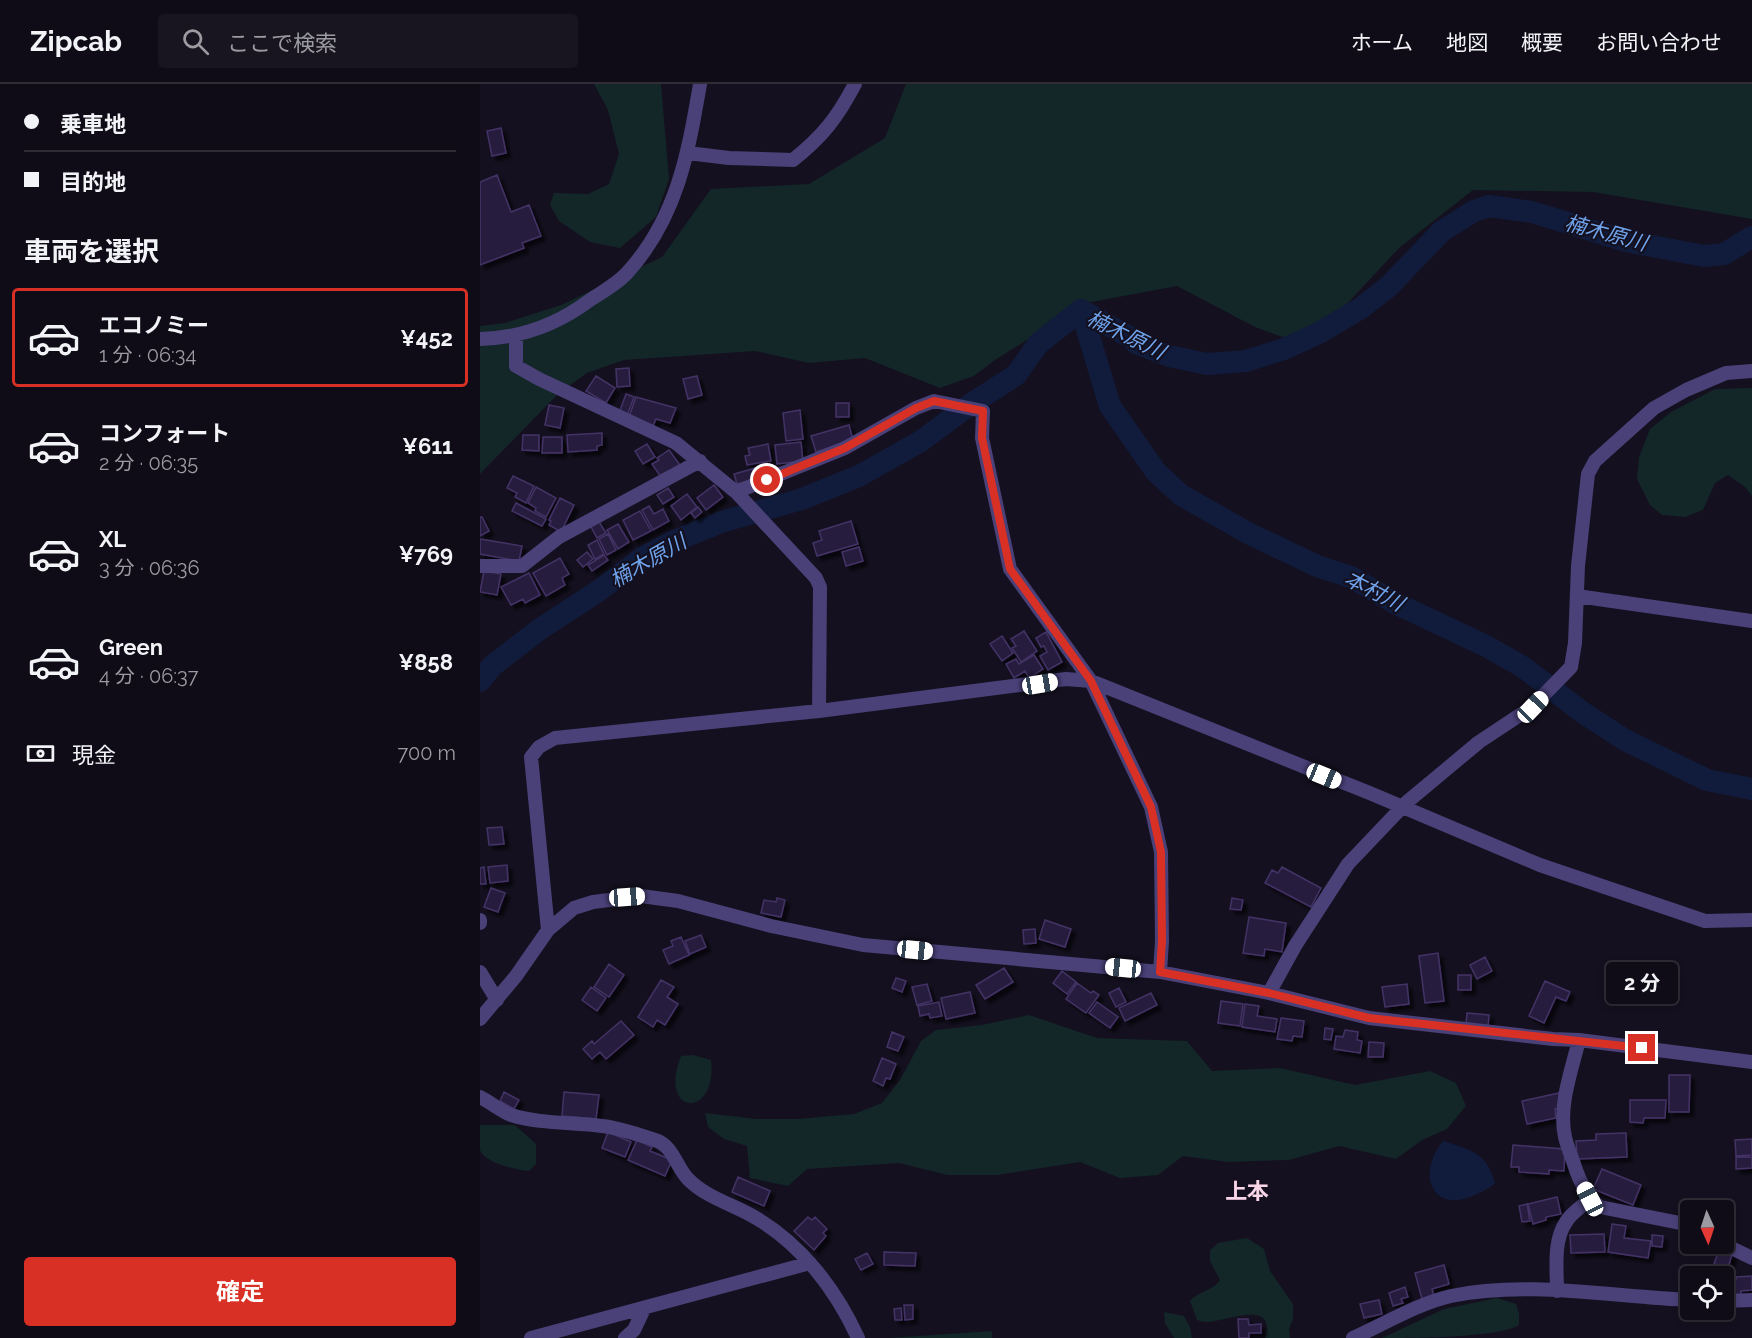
<!DOCTYPE html>
<html lang="ja">
<head>
<meta charset="utf-8">
<style>
	:root { --surface:#0f0c17; --page:#181520; --text:#f1f3f6; --muted:#9b9ba1; --line:#2f2c36; --accent:#d93025 }
	body { margin:0; font-family:Raleway,"Noto Sans JP",sans-serif; background:var(--page); color:var(--text); height:100vh; display:flex; flex-direction:column; font-size:22px; white-space:nowrap }
	* { box-sizing:border-box; margin:0 }
	p { font-size:20px; color:var(--muted) }
	.icon { flex:none; width:33px; height:33px; fill:none; stroke:currentColor; stroke-width:2; stroke-linecap:round; stroke-linejoin:round }
	.map { position:relative; flex:1; overflow:hidden }
	.sheet { display:flex; flex-direction:column; background:var(--surface); width:480px }
	.sheet>* { flex:none }
	.guide { display:grid; align-content:center; height:132px; padding:0 24px; background:var(--surface) }
	.needle { width:39px; rotate:177deg }
	.fabs { position:absolute; left:1200px; top:1116px; display:grid; gap:12px }
	.fabs a { display:grid; place-items:center; width:54px; height:54px; border-radius:6px; background:var(--surface); box-shadow:0 3px 9px #0003,0 0 0 2px var(--line); font-size:30px }
	.end { position:absolute; width:27px; height:27px; margin:-14px; border:8px solid #d93025; background:#fff; box-shadow:0 0 0 3px #fff }
	.from { border-radius:50% }
	.bubble { position:absolute; height:42px; border-radius:6px; background:var(--surface); box-shadow:0 3px 9px #0003,0 0 0 2px var(--line); font-size:20px; font-weight:700; line-height:42px; text-align:center }
	.car { position:absolute; width:18px; height:36px; margin:-18px -9px; border-radius:8px; box-shadow:0 0 4px 2px #0007; background:linear-gradient(#fff 24%,#345 0 40%,#fff 0 76%,#345 0 86%,#fff 0) }
	.guide b { display:flex; align-items:center; gap:21px; height:57px; font-size:22px }
	.guide b+b { border-top:2px solid var(--line) }
	.guide i { width:15px; height:15px; background:var(--text) }
	ul { padding:0; list-style:none }
	li { display:flex; align-items:center; gap:18px; height:99px; margin:0 12px 9px; padding:0 12px; border:3px solid transparent; border-radius:6px }
	li div { flex:1 }
	li b { display:block; font-size:22px }
	li em { font-style:normal; font-weight:700 }
	li.active { border-color:var(--accent) }
	li>.icon { width:54px; height:54px; stroke-width:1.5 }
	h2 { padding:0 24px; font-size:27px; line-height:72px }
	.pay { display:flex; align-items:center; gap:15px; height:66px; padding:0 24px; font-size:22px }
	.pay p { margin-inline-start:auto }
	.cta { display:flex; gap:12px; margin-top:auto; padding:12px 24px }
	.cta a { flex:1; height:69px; border-radius:6px; background:var(--accent); color:#fff; font-size:24px; font-weight:700; line-height:69px; text-align:center }
	header { display:flex; align-items:center; gap:36px; box-sizing:border-box; height:84px; padding:0 30px; background:var(--surface); border-bottom:2px solid var(--line) }
	header strong { font-size:28px }
	nav { display:flex; gap:33px; margin-inline-start:auto; font-size:21px }
	.search { width:420px; height:54px; background:var(--page); display:flex; align-items:center; gap:15px; box-sizing:border-box; padding:0 21px; border-radius:6px; color:var(--muted); font-size:22px }
	main { display:flex; flex:1; min-height:0 }
	.map>svg:first-child { display:block }
	.green { fill:#132628 }
	.water { fill:#111c3c }
	.lines { fill:none; stroke-linecap:round; stroke-linejoin:round }
	.river { stroke:#111c3c; stroke-width:22 }
	.building { fill:#281e3d; stroke:#433366; stroke-width:1.5; filter:url(#shadow) }
	.minor { stroke:#494178; stroke-width:14 }
	.route { stroke:#d93025; stroke-width:8 }
	.labels { text-anchor:middle; stroke-width:4.5; stroke-linejoin:round; paint-order:stroke }
	.water-label { font-size:21px; font-style:italic; fill:#6fa3eb; stroke:#14101f }
	.quarter-label { font-size:22px; font-weight:bold; fill:#f9d5e8; stroke:#14101f }
</style>
</head>
<body>
<header>
<strong>Zipcab</strong>
<div class="search"><svg class="icon" aria-label="search" viewBox="0 0 24 24"><circle cx="10" cy="10" r="6"/><path d="M15 15l6 6"/></svg>ここで検索</div>
<nav><a>ホーム</a><a>地図</a><a>概要</a><a>お問い合わせ</a></nav>
</header>
<main>
<section class="sheet">
<div class="guide">
<b><i class="from"></i>乗車地</b>
<b><i></i>目的地</b>
</div>
<h2>車両を選択</h2>
<ul>
<li class="active"><svg class="icon" aria-label="car" viewBox="0 0 24 24"><path d="M5 17H2v-5l4-1 3-4h7l3 4 3 1v5h-3M9 17h6M6 11h13"/><circle cx="7" cy="17" r="2"/><circle cx="17" cy="17" r="2"/></svg><div><b>エコノミー</b><p>1 分 · 06:34</p></div><em>¥452</em></li>
<li><svg class="icon" aria-label="car" viewBox="0 0 24 24"><path d="M5 17H2v-5l4-1 3-4h7l3 4 3 1v5h-3M9 17h6M6 11h13"/><circle cx="7" cy="17" r="2"/><circle cx="17" cy="17" r="2"/></svg><div><b>コンフォート</b><p>2 分 · 06:35</p></div><em>¥611</em></li>
<li><svg class="icon" aria-label="car" viewBox="0 0 24 24"><path d="M5 17H2v-5l4-1 3-4h7l3 4 3 1v5h-3M9 17h6M6 11h13"/><circle cx="7" cy="17" r="2"/><circle cx="17" cy="17" r="2"/></svg><div><b>XL</b><p>3 分 · 06:36</p></div><em>¥769</em></li>
<li><svg class="icon" aria-label="car" viewBox="0 0 24 24"><path d="M5 17H2v-5l4-1 3-4h7l3 4 3 1v5h-3M9 17h6M6 11h13"/><circle cx="7" cy="17" r="2"/><circle cx="17" cy="17" r="2"/></svg><div><b>Green</b><p>4 分 · 06:37</p></div><em>¥858</em></li>
</ul>
<div class="pay"><svg class="icon" aria-label="cash" viewBox="0 0 24 24"><path d="M3 7h18v10H3z"/><circle cx="12" cy="12" r="2"/></svg>現金<p>700 m</p></div>
<div class="cta"><a>確定</a></div>
</section>
<div class="map">
<svg width="1272" height="1254" viewBox="0 0 1272 1254">
	<defs>
		<filter id="shadow"><feDropShadow dx="4.5" dy="4.5" stdDeviation="1.5" flood-color="#0009"/></filter>
	</defs>
	<rect width="100%" height="100%" fill="#14101f"/>
	<path class="green" d="M114,0H181L189,95L176,133L140,164L110,158L79,137L70,121L74,109L108,110L129,100L139,70L128,26Z
		M426,0H1272V135L1113,108L993,106L919,164L865,222L808,255L775,243L697,202L606,219L515,276L494,292L460,304L385,274L329,279L275,267L144,276L107,289L78,310L0,390V242L25,239L81,221L182,173L231,105L329,100L405,54Z
		M1272,304V412L1265,403L1248,391L1235,399L1223,426L1205,433L1182,431L1170,421L1157,395L1159,373L1170,345L1191,328L1235,305Z
		M549,931L617,954L707,957L732,987L800,984L875,1001L950,987L976,999L986,1022L967,1045L942,1056L916,1075L859,1062L809,1076L748,1078L703,1072L678,1091L640,1094L600,1078L517,1091H468L419,1079L327,1085L308,1102L270,1094L267,1062L244,1055L228,1043L225,1029L277,1035H318L374,1030L402,1019L420,996L441,957L456,946L502,941Z
		M213,971L231,976C238,1035 177,1033 201,972Z
		M0,1041H35L56,1060V1080L49,1087C37,1086 4,1079 0,1066C0,1060 0,1048 0,1041Z
		M767,1154L784,1165L790,1187L813,1220V1235L809,1245L810,1254H785C798,1213 741,1239 727,1238C723,1238 720,1237 717,1236L710,1217C720,1206 731,1208 740,1196L730,1177V1166L738,1159Z
		M1017,1214L1036,1220L1039,1230V1241C1019,1254 931,1254 902,1254L964,1225Z
		M684,1228L704,1232L710,1243L712,1254H694L685,1239Z
		M512,1247V1254H409Z"/>
	<path class="water" d="M963,1057C990,1066 1007,1068 1015,1099C1010,1104 1005,1106 999,1109C953,1133 935,1091 963,1057Z"/>
	<g class="lines">
		<path class="river" d="M601,226L630,322L676,388L701,411L768,449L837,482L871,493L915,519L1006,562L1043,583L1102,628L1145,656L1227,696L1272,705
			M601,226L655,256L656,259L689,272L727,280L766,277L804,265L839,249L881,224L908,203L962,147L994,127L1009,122L1052,128L1146,157L1224,172L1244,170L1272,153
			M0,597L12,582L60,545L117,508L162,474L192,458L241,438L322,415L379,392L441,357L491,320L536,291L558,260L601,226"/>
	</g>
	<path class="building" d="M21,44L26,69L12,72L7,47Z
		M17,91L31,128L49,121L61,152L42,159L44,164L0,181V98Z
		M149,284L150,302L137,303L136,285Z
		M116,292L135,304L126,319L106,307Z
		M217,292L222,311L208,315L203,295Z
		M146,310L154,313L147,332L139,329Z
		M156,313L196,324L190,339L176,335L173,342L149,333Z
		M356,319H369V333H356Z
		M69,321L84,324L80,344L65,341Z
		M320,326L323,355L306,357L303,329Z
		M369,341L373,356L336,368L331,352Z
		M122,349V361L117,362V366L88,368L87,351Z
		M43,351H59V367L42,366Z
		M63,353H82V369H62Z
		M321,358L323,377L297,380L295,361Z
		M167,360L175,373L163,380L155,367Z
		M288,360L291,377L267,381L265,372L270,371L268,364Z
		M189,366L200,381L181,393L172,380L179,376L177,374Z
		M279,383L282,394L257,400L254,390Z
		M33,392L54,402L46,419L35,413L37,409L27,404Z
		M234,401L243,413L226,426L217,414Z
		M56,403L76,414L66,433L55,427L56,424L48,419Z
		M188,404L194,413L183,420L177,411Z
		M207,410L217,423L201,436L191,422Z
		M80,414L94,421L81,448L69,441L71,437L69,436Z
		M36,419L66,435L62,442L32,427Z
		M169,422L174,430L183,425L189,437L173,446L162,426Z
		M218,423L222,428L215,434L211,429Z
		M160,427L171,447L153,456L143,436Z
		M0,433H2L9,447L0,452Z
		M118,436L126,449L117,454L110,441Z
		M371,437L378,460L337,472L333,459L342,456L339,447Z
		M138,440L149,458L138,465L127,446Z
		M128,450L136,466L127,471L119,455Z
		M0,455L42,462L39,477L0,470Z
		M117,456L124,470L115,475L108,461Z
		M379,463L383,477L366,482L362,468Z
		M107,468L113,475L103,483L97,476Z
		M124,471L128,476L112,487L108,481Z
		M80,474L89,490L82,494L85,501L66,512L53,489Z
		M4,487L21,490L17,511L0,508Z
		M49,489L60,511L45,519L43,515L31,521L21,503Z
		M544,547L557,567L541,578L532,564L536,562L531,555Z
		M566,548L582,578L568,586L560,572L567,568L564,562L561,563L556,554Z
		M522,552L533,569L522,577L510,560Z
		M554,571L563,585L549,594L545,587L534,594L526,580L536,575L539,580Z
		M22,743L24,760L9,761L7,744Z
		M27,781L28,797L10,799L8,783Z
		M4,783L6,800H0V784Z
		M802,783L841,804L831,823L785,799L792,786L798,789Z
		M11,804L25,809L18,828L4,823Z
		M297,814L305,816L301,833L281,829L284,816L296,818Z
		M752,814L763,816L761,826L750,825Z
		M769,833L806,839L802,868L785,865L784,872L763,869Z
		M565,836L591,845L585,863L559,855Z
		M555,845L556,859L544,860L543,846Z
		M221,851L226,863L210,870L205,857Z
		M201,853L209,871L189,880L183,866L193,862L191,857Z
		M958,869L964,917L945,919L939,872Z
		M1005,873L1012,887L997,895L990,881Z
		M129,880L144,891L129,913L114,903Z
		M524,884L533,898L505,915L496,901Z
		M582,887L596,898L587,910L573,899Z
		M978,891H991V906H978Z
		M416,894L426,897L422,908L412,904Z
		M181,896L194,903L187,913L198,920L185,941L177,936L173,943L158,933Z
		M1065,897L1090,908L1086,917L1076,913L1064,939L1049,932Z
		M597,899L611,909L613,907L619,911L606,929L586,915Z
		M447,900L452,917L437,921L432,903Z
		M927,900L929,920L905,923L902,903Z
		M111,903L126,914L117,927L102,916Z
		M639,904L646,918L636,923L629,909Z
		M490,908L495,929L466,935L461,914Z
		M671,909L677,921L645,937L639,924Z
		M741,917L763,920L760,942L738,939Z
		M459,918L462,932L450,934L449,930L440,932L438,922Z
		M617,918L638,933L630,944L609,929Z
		M765,920L779,922L777,932L797,935L795,948L762,943Z
		M987,929L1009,931L1008,943L986,940Z
		M801,934L824,937L822,953L813,952L812,957L797,955Z
		M141,937L154,951L126,975L120,968L112,975L103,965L112,957L114,960Z
		M845,944L853,945L851,956L844,955Z
		M865,946L878,948L877,956L882,957L880,969L854,965L856,952L863,953Z
		M412,948L424,953L418,967L407,963Z
		M889,958L904,959L903,973H888Z
		M402,974L416,980L410,995L406,994L403,1002L393,997Z
		M1189,991H1210L1209,1028H1189Z
		M24,1008L39,1016L34,1025L20,1017Z
		M84,1008L119,1011L116,1035L82,1032Z
		M1079,1009L1082,1024L1075,1025L1076,1034L1047,1040L1042,1017Z
		M1150,1016H1186L1185,1034H1164L1163,1039L1150,1038Z
		M128,1048L151,1058L145,1073L122,1064Z
		M1146,1049L1147,1073L1097,1075L1096,1057L1116,1056V1050Z
		M1272,1055V1071L1256,1072L1255,1056Z
		M157,1056L172,1063L170,1067L192,1076L185,1092L148,1076Z
		M1033,1061L1085,1065L1084,1087L1069,1086V1090L1039,1088V1083H1031Z
		M1256,1073H1272V1084L1256,1085Z
		M1122,1085L1161,1101L1153,1121L1113,1105Z
		M258,1093L290,1107L284,1122L252,1108Z
		M1077,1113L1081,1130L1066,1133V1136L1053,1140L1048,1120Z
		M1047,1120L1050,1137L1042,1138L1039,1122Z
		M328,1133L332,1136L335,1133L347,1145L343,1149L346,1152L334,1166L314,1147Z
		M1132,1140L1146,1142L1144,1154L1171,1157L1168,1174L1128,1168Z
		M1124,1150L1125,1168L1091,1169L1090,1151Z
		M1172,1151L1183,1152L1182,1163L1172,1162Z
		M1240,1163L1253,1167L1248,1184L1234,1180Z
		M404,1168L436,1169L435,1182L404,1181Z
		M387,1169L393,1180L381,1186L375,1175Z
		M964,1181L969,1200L952,1205L954,1212L942,1215L935,1189Z
		M1272,1192V1206L1261,1207V1211L1249,1212L1248,1196L1256,1195V1193Z
		M925,1203L928,1213L921,1215L923,1219L913,1222L909,1209Z
		M899,1216L902,1230L884,1234L880,1220Z
		M424,1221H433V1235L425,1236Z
		M421,1224L422,1236H415L414,1225Z
		M758,1235H768L769,1241L781,1240V1249H769V1254H759Z"/>
	<g class="lines">
		<path class="minor" d="M208,69L249,74L313,76C343,52 357,34 375,0
			M36,252V282L59,295L196,359L256,408L336,494L340,503L339,627
			M0,255C40,254 78,240 110,216C122,208 137,200 147,189C197,134 208,70 220,0
			M256,408L365,364L436,324L454,317L503,327L502,354L530,485L611,597L671,723L681,768L682,857L680,888
			M0,482H42L79,453L220,377
			M1097,512L1272,537
			M0,836V839
			M68,846L51,673L59,663L75,654L339,627L586,595L611,597L892,710L1060,781L1225,837L1272,836
			M0,888L17,916
			M789,909L815,862L868,780L927,718L999,658L1052,623L1091,583L1095,559L1098,482L1108,390L1115,377L1174,324L1206,306L1246,289L1272,287
			M0,935L36,892L68,846L94,824L113,818L161,812L198,817L291,842L383,861L680,888L789,909L889,934L1073,955L1099,956L1272,978
			M1099,956C1092,985 1078,1022 1085,1053C1087,1062 1091,1071 1094,1080C1099,1096 1106,1112 1120,1123L1210,1141
			M0,1013C10,1018 21,1027 31,1031C60,1040 92,1038 122,1042C140,1044 157,1050 175,1056C194,1062 196,1084 209,1096C227,1114 255,1121 276,1134C322,1161 356,1206 378,1254
			M1243,1160L1272,1174
			M1077,1207C1077,1185 1073,1157 1086,1138C1091,1129 1103,1122 1110,1115
			M1244,1217L1272,1216
			M51,1254L330,1179
			M145,1254L154,1246L164,1225
			M873,1254C904,1240 939,1219 971,1212C1046,1196 1134,1213 1210,1216"/>
	</g>
	<g class="lines">
		<path class="route" d="M287,396L365,364L436,324L454,317L503,327L502,354L530,485L611,597L671,723L681,768L682,857L680,888L789,909L889,934L1162,964"/>
	</g>
	<g class="labels">
		<g class="water-label">
			<text transform="translate(1126 149) rotate(15)" y="7">楠木原川</text>
			<text transform="translate(646 251) rotate(26)" y="7">楠木原川</text>
			<text transform="translate(168 477) rotate(-30)" y="7">楠木原川</text>
			<text transform="translate(894 507) rotate(27)" y="7">本村川</text>
		</g>
		<g class="quarter-label">
			<text x="767" y="1115">上本</text>
		</g>
	</g>
</svg>
<div class="fabs">
<a><svg class="needle" viewBox="-14 -14 28 28"><path d="M0-13l5 13h-10z" fill="#e53935"/><path d="M0 13l5-13h-10z" fill="#9b9ba1"/></svg></a>
<a><svg class="icon" aria-label="locate" viewBox="0 0 24 24"><circle cx="12" cy="12" r="6"/><path d="M12 2v4M12 18v4M2 12h4M18 12h4"/></svg></a>
</div>
<i class="end from" style="left:287px;top:396px"></i>
<i class="end" style="left:1162px;top:964px"></i>
<div class="bubble" style="left:1126px;top:878px;width:72px">2 分</div>
<i class="car" style="left:560px;top:600px;rotate:80deg"></i>
<i class="car" style="left:1053px;top:623px;rotate:44deg"></i>
<i class="car" style="left:844px;top:692px;rotate:112deg"></i>
<i class="car" style="left:147px;top:813px;rotate:86deg"></i>
<i class="car" style="left:435px;top:866px;rotate:96deg"></i>
<i class="car" style="left:643px;top:884px;rotate:276deg"></i>
<i class="car" style="left:1110px;top:1115px;rotate:333deg"></i>
</div>
</main>
</body>
</html>
